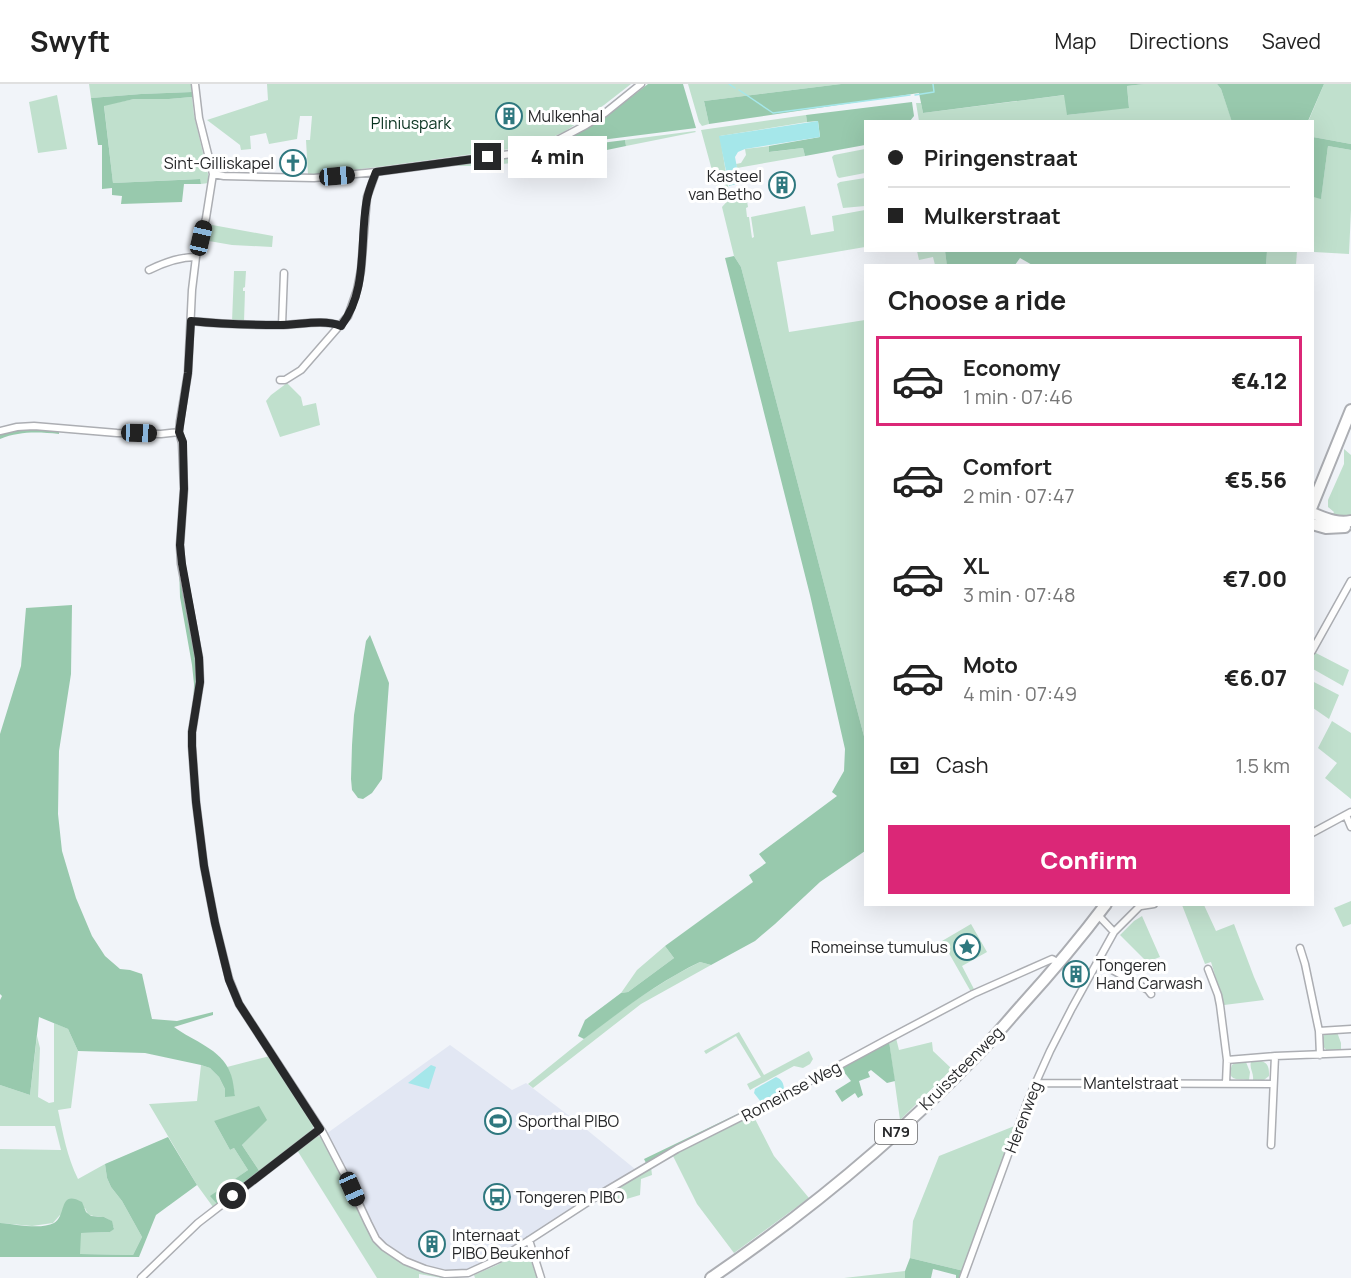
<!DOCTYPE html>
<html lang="en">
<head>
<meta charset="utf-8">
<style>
	:root { --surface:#fff; --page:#f2f2f2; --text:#222; --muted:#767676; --line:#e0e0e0; --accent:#db2777 }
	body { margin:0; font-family:Manrope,sans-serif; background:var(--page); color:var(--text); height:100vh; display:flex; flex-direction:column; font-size:22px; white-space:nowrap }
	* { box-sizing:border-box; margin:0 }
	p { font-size:20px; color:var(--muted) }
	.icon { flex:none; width:33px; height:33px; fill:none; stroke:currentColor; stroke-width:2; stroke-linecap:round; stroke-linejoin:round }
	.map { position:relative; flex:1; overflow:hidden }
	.sheet { position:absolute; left:864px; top:180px; width:450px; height:642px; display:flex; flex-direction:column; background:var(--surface); border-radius:0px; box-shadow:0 6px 24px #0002 }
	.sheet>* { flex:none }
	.guide { position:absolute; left:864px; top:36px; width:450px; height:132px; border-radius:0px; box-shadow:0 6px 24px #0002; display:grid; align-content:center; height:132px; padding:0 24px; background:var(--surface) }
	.end { position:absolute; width:27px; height:27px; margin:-14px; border:8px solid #27282a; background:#fff; box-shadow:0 0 0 3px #fff }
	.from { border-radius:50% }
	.bubble { position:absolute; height:42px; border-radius:0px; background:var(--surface); box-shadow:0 6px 24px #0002; font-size:20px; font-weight:800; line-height:42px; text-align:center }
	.car { position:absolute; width:18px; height:36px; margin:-18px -9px; border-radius:8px; box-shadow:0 0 4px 2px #0007; background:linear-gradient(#222 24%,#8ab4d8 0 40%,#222 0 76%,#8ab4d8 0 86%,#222 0) }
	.guide b { display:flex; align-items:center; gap:21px; height:57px; font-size:22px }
	.guide b+b { border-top:2px solid var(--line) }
	.guide i { width:15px; height:15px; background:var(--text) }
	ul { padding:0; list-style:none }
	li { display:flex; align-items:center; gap:18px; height:90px; margin:0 12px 9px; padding:0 12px; border:3px solid transparent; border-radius:0px }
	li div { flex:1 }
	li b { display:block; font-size:22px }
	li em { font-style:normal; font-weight:800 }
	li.on { border-color:var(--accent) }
	li>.icon { width:54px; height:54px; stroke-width:1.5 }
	h2 { padding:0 24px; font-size:27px; line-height:72px }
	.pay { display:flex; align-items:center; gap:15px; height:66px; padding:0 24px; font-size:22px }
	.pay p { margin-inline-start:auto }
	.button { display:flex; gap:12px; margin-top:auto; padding:12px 24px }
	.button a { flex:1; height:69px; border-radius:0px; background:var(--accent); color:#fff; font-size:24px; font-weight:800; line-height:69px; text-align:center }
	header { display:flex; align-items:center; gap:36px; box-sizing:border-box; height:84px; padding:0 30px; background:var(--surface); border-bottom:2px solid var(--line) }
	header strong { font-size:28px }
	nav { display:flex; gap:33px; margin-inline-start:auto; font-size:21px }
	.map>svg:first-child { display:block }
	.built { fill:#e2e7f3 }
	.green { fill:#c0e0cd }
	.forest { fill:#98c9ad }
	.water { fill:#a5e7ea }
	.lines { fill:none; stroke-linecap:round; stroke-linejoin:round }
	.stream { stroke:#a5e7ea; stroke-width:1.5 }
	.street-casing { stroke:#acaeb3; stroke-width:9 }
	.primary-casing { stroke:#acaeb3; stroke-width:14 }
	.street { stroke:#fff; stroke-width:6 }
	.primary { stroke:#fff; stroke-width:10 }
	.route { stroke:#27282a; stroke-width:8 }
	.labels { text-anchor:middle; stroke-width:6; stroke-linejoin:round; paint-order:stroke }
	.shield { fill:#fff; stroke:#68686a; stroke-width:1.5 }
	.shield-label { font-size:15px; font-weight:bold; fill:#27282a }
	.poi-label { font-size:16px; fill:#27282a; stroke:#fff; text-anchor:start }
	.park-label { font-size:16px; fill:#08321f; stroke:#fff }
	.street-label { font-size:16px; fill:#27282a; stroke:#fff }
</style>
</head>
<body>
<header>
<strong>Swyft</strong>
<nav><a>Map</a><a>Directions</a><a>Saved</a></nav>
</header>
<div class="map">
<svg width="1351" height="1194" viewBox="0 0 1351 1194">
	<rect width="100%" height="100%" fill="#f1f4f9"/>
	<path class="built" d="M450,961L512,1006L526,999L576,1037L635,1085L503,1170L475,1183L461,1188L444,1187L407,1175L381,1157L326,1050Z"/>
	<path class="green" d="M89,0H191L192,8L141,10L91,14Z
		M267,0H631L604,21L564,48L532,62L378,83L308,91L306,56H310L312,32H300L297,55L269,60L266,49L250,52L251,65L241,66L240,61L207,36L268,16Z
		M688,0H841L704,17L709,40L702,42L699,38Z
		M1145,0H1217L1221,5L1232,37H919L916,19H921L923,29L1065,11L1068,31L1129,23L1127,2Z
		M1324,0H1351V60L1313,53L1312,38H1308Z
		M57,11L67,65L38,69L29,18Z
		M192,13L194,31L208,90L209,99L201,100L199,95L113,99L104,21L134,15H169Z
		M806,31L807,38L720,52L729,108L716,101L701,46Z
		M695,47L696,48L626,62L625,56Z
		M566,57L576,60L573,73L482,82H447C488,77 527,71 566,57Z
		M769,62L770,68L803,64L805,72L737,84L736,80L741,79L746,71L745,65Z
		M1328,62L1351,66V126L1349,170L1297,167L1296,181L1266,182L1267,167L1312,166L1313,113L1321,114Z
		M865,65V89L839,94L837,92L832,73L834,71Z
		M865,94V122L843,124L837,100L840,98Z
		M746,111L748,123L746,124L747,133H749L752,154L754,153L751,133L805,122L811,151L834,147L832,132L865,126V163L777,178L789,248L865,236V656L741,183L734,172L722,123L731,113Z
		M207,140L273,152L272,163L232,161L203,156Z
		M917,167H945L947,181H935L933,173L919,176Z
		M234,187H246L245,203L243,204V207H245L244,238H232Z
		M287,299L301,313L303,322L316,319L320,341L280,353L266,317L271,311Z
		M1344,365L1351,371V431L1340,432L1333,430L1334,428L1328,423V416L1344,380Z
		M1314,568L1349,586L1343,602L1313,585V571Z
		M1312,597L1339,611L1329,635L1313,624Z
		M1332,637L1351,649V715L1325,694L1337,679L1318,664Z
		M1351,817V840L1343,843L1334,824Z
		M1182,821H1204L1216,847L1234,840L1254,893L1264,916L1224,921L1211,878L1205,880Z
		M1142,832L1160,873L1147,878L1120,851L1134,837Z
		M971,840L987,868L962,882L975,907L971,908L942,857Z
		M665,862L674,874L628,908L621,909L637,886Z
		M700,878L711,881L641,920L533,1004L528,1000C583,956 637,909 700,878Z
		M54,939L68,945L78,967L71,1024L58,1026C63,1050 67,1073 78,1095L105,1080L107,1094L111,1103L122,1117L142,1153L133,1171L80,1170V1149L110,1148L114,1144L111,1137C110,1136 105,1133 103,1133C94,1131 89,1135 85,1124L60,1131L53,1139L32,1142L0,1139V1065L61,1066L55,1042H0V1001L30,1011L37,952L40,964L38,1013L49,1019L54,1018Z
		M739,948L764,991L809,967L813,975L810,980L803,984L794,982L750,1006L747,1000L761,993L736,952L706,970L704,967Z
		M1337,948L1341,959V965L1327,967L1323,962V953L1325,950Z
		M896,954L899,966L932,958L933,967L952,985L900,1036L889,957Z
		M270,972L314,1038L313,1046L260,1088L242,1061L266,1036L214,1037L230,1066L234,1064L248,1086L211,1112L217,1120L213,1123L197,1101L149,1020L197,1017L201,981L210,984L219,993L225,1005L235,1012L230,988L227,983Z
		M1261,977C1269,979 1269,985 1269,992L1264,996H1253C1254,989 1249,984 1251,978Z
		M1246,978L1250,988L1249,996C1237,995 1226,997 1232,981L1235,979Z
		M753,1031L774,1072L809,1114L734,1169L697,1120L672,1070Z
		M1017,1041L964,1187L910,1174L913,1137L939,1072Z
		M319,1052L324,1056L328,1062L366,1139L389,1170L441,1191L442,1194L419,1190V1194H377L297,1066L314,1053Z
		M651,1083L652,1091L641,1095L640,1111L613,1119L608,1108Z
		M526,1163L537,1194H475L474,1191L497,1181Z
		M905,1187V1194H844Z"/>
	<path class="forest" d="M648,0H683L696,44L585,58L569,55L608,31Z
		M841,0H1145L1127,2L1129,24L1067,31L1064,11L923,29L919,9L709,40L704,17Z
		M1217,0H1324L1308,37L1232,38L1221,5Z
		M192,8V13L169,15H134L104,22L113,99L200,95L201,100H184L182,118L121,120L122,112L112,111V104L102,105V61H98L91,14L141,10Z
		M912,18L914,32L910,37L866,38L865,61L805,72L803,64L769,68V62L820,53L818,37L807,38L806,31Z
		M1313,53L1351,60V66L1328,62L1321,115L1313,113Z
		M625,56L626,62L573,73L576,60L585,61Z
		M945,167H1267L1266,182H1034L1020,174L1015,181L947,182Z
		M734,172L741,183L865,656V767L820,798L775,840L755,857L711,881L700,878C658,898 621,927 584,955L578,952L585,936L621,909L628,908L674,874L665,862L753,798L749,791L766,779L759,770L837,712L832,708L844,687L845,665L810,511L725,174Z
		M31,344L59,347V350C38,348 20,347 0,355V349Z
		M179,480C187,519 197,559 198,598C198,608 194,618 193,627L194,600L192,581L180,513Z
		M72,521L71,590L59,667L58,730L62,767L76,814L92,852L105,872L120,885L130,886L142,890L152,935L177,937L213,928V931L174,943C193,957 221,965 230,988C233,995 234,1005 235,1012L225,1013V1005L219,993L210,984L201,981L145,969L78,967L68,945L39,933L30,1011L0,1001V916L2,912L0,910V650L21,582L26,524Z
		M370,551L389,599L382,695L372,709L363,715L358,714L352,706L351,695L352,661L354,631L366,557Z
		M889,957L895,997L887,999L871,986L868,988L870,993L859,997L863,1011L858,1014L855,1009L842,1018L835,1007L851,997L840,983Z
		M758,1020L760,1022L646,1079L644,1075Z
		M259,1022L267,1036L242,1061L260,1088L217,1120L210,1112L248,1086L234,1064L230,1066L214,1037Z
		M168,1053L197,1101L156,1131L139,1173H0V1139C14,1140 41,1146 54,1139C67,1132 58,1105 82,1118L86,1128L91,1132L104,1133L112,1137L114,1145L110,1148L81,1149L80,1170L133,1171L142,1153L122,1117L111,1103L107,1094L105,1080Z
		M910,1174L964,1187L961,1194H956V1191L933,1185L931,1194H905V1187Z"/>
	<path class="water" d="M818,37L820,53L745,65L738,68L735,73L740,99L729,102L719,52Z
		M431,981L436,983L429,1005L408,999Z
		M776,993C782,995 784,1000 784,1006L761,1018L754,1009L755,1005Z"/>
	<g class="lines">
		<path class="stream" d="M729,0L735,4
			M739,6L773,29L910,11
			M915,11L934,8L933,0"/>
		<defs>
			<path id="street" d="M195,0L199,34L213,90L206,134L196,173L192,206L188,289L180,337L179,348L182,359L184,405L180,461L181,480L199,574L200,598L192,648V662L196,718L204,782L215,839L229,895L239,920L323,1049L352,1105L368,1139L376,1155L384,1163L405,1177L425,1185L445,1190L468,1189L503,1173L594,1114L677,1065L775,1016L888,955L973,910L1052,875L1059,879
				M213,90L224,92L314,94L376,88L511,70L534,65L552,59L586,41L605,29L641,0
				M149,186C165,178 179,173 196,173
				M191,237C220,240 251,241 280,241C300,241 322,235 341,242
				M282,241L284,189
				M280,296H285L301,286L348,232L357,206L361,186L367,113L376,88
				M0,347L17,343L34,342L117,349L161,350L179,348
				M1312,567L1351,497
				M1346,731L1351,743
				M1312,749L1351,728
				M1141,822L1154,820
				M1098,831L1114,848
				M1300,864L1305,880L1319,947
				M1098,878L1148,906L1151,910
				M1208,885L1218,911L1220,921L1227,976L1226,999
				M1320,971L1319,947L1351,945
				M1227,976L1275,972L1351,969
				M1036,999L1273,1000
				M1271,1061L1275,972
				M529,1156L541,1194
				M141,1194L198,1139L320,1045
				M963,1194L1028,1016L1050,967L1072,924L1114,848L1142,820"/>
			<path id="primary" d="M1312,422L1351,326
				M1312,429C1325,434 1337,440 1351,437
				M1312,440L1326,444L1345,443
				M711,1194C806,1129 896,1055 976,972C992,956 1006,939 1021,922C1051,889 1079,856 1106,820"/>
		</defs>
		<use href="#street" class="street-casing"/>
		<use href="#primary" class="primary-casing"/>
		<use href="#street" class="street"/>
		<use href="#primary" class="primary"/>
	</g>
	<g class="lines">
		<path class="route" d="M233,1112L320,1045L239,920L229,896L215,839L204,782L196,718L192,662V648L200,598L199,574L195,551L182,480L180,461L184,405L183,358L179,348L188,289L191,237C220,240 251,241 280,241C300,241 322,235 341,242C369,206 359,156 367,115C369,105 373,96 376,88L488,73"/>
	</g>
	<defs>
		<symbol id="building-ring" viewBox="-11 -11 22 22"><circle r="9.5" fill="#fff" stroke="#2f787f" stroke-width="1.5"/><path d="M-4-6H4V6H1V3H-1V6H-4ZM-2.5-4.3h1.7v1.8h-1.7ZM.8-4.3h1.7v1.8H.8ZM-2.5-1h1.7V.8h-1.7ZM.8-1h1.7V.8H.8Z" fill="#2f787f"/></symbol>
		<symbol id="church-ring" viewBox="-11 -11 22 22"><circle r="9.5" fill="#fff" stroke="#2f787f" stroke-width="1.5"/><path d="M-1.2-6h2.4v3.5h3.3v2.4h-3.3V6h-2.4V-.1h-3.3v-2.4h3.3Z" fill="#2f787f"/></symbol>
		<symbol id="sight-ring" viewBox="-11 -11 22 22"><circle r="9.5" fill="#fff" stroke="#2f787f" stroke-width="1.5"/><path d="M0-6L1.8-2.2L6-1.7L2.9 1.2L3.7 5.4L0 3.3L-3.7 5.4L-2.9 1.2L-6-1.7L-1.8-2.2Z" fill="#2f787f"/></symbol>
		<symbol id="stadium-ring" viewBox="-11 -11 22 22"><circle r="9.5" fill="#fff" stroke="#2f787f" stroke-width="1.5"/><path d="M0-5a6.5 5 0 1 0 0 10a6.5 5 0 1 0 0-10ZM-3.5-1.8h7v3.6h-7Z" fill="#2f787f"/></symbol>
		<symbol id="bus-ring" viewBox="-11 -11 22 22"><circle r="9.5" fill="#fff" stroke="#2f787f" stroke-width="1.5"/><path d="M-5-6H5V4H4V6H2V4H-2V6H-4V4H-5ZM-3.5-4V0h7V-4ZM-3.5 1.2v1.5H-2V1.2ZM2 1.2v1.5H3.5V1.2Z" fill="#2f787f"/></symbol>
	</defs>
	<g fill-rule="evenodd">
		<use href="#building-ring" x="494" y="17" width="30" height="30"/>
		<use href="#church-ring" x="278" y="64" width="30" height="30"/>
		<use href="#building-ring" x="767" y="86" width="30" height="30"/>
		<use href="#sight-ring" x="952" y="848" width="30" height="30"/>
		<use href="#building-ring" x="1061" y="875" width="30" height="30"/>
		<use href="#stadium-ring" x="483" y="1022" width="30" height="30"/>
		<use href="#bus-ring" x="482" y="1098" width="30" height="30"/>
		<use href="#building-ring" x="417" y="1145" width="30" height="30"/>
	</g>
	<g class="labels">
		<rect class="shield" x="875" y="1036" width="42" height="24" rx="4.5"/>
		<g class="shield-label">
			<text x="896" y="1053">N79</text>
		</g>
		<g class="poi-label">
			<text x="528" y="38">Mulkenhal</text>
			<text x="274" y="85" text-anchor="end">Sint-Gilliskapel</text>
			<text x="762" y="98" text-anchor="end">Kasteel<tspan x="762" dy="18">van Betho</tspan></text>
			<text x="948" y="869" text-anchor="end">Romeinse tumulus</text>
			<text x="1096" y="887">Tongeren<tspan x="1096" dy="18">Hand Carwash</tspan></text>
			<text x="518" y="1043">Sporthal PIBO</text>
			<text x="516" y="1119">Tongeren PIBO</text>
			<text x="452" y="1157">Internaat<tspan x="452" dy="18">PIBO Beukenhof</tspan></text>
		</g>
		<g class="park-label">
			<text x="411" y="45">Pliniuspark</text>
		</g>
		<g class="street-label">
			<text transform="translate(961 984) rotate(-45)" y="6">Kruissteenweg</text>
			<text x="1131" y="1005">Mantelstraat</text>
			<text transform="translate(791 1007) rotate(-28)" y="6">Romeinse Weg</text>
			<text transform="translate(1023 1033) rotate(-69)" y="6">Herenweg</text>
		</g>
	</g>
</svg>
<i class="end from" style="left:233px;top:1112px"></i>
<i class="end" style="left:488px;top:73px"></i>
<div class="bubble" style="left:508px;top:52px;width:99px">4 min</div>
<i class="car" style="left:337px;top:92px;rotate:85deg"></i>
<i class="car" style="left:201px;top:154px;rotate:13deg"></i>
<i class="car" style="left:139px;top:349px;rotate:92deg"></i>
<i class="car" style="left:352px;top:1105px;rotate:156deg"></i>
<div class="guide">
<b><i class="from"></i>Piringenstraat</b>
<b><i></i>Mulkerstraat</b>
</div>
<section class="sheet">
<h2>Choose a ride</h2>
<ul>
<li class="on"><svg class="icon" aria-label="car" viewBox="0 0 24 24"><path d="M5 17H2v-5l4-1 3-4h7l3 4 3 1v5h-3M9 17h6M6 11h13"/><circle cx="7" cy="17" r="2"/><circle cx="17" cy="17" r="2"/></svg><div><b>Economy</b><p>1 min · 07:46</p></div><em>€4.12</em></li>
<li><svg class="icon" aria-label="car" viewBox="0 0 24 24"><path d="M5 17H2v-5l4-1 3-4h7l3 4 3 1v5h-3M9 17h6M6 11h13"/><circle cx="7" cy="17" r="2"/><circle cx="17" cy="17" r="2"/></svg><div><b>Comfort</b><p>2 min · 07:47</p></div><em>€5.56</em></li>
<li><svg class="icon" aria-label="car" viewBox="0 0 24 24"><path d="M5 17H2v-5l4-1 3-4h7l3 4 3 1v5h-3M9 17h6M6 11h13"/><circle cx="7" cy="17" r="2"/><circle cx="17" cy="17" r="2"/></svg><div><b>XL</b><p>3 min · 07:48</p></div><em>€7.00</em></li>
<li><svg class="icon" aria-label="car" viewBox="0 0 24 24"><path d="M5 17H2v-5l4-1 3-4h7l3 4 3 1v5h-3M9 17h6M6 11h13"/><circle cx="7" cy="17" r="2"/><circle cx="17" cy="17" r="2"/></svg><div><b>Moto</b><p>4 min · 07:49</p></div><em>€6.07</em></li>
</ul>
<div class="pay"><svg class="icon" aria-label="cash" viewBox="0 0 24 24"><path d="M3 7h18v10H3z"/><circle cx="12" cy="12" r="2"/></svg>Cash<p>1.5 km</p></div>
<div class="button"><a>Confirm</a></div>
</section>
</div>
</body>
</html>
